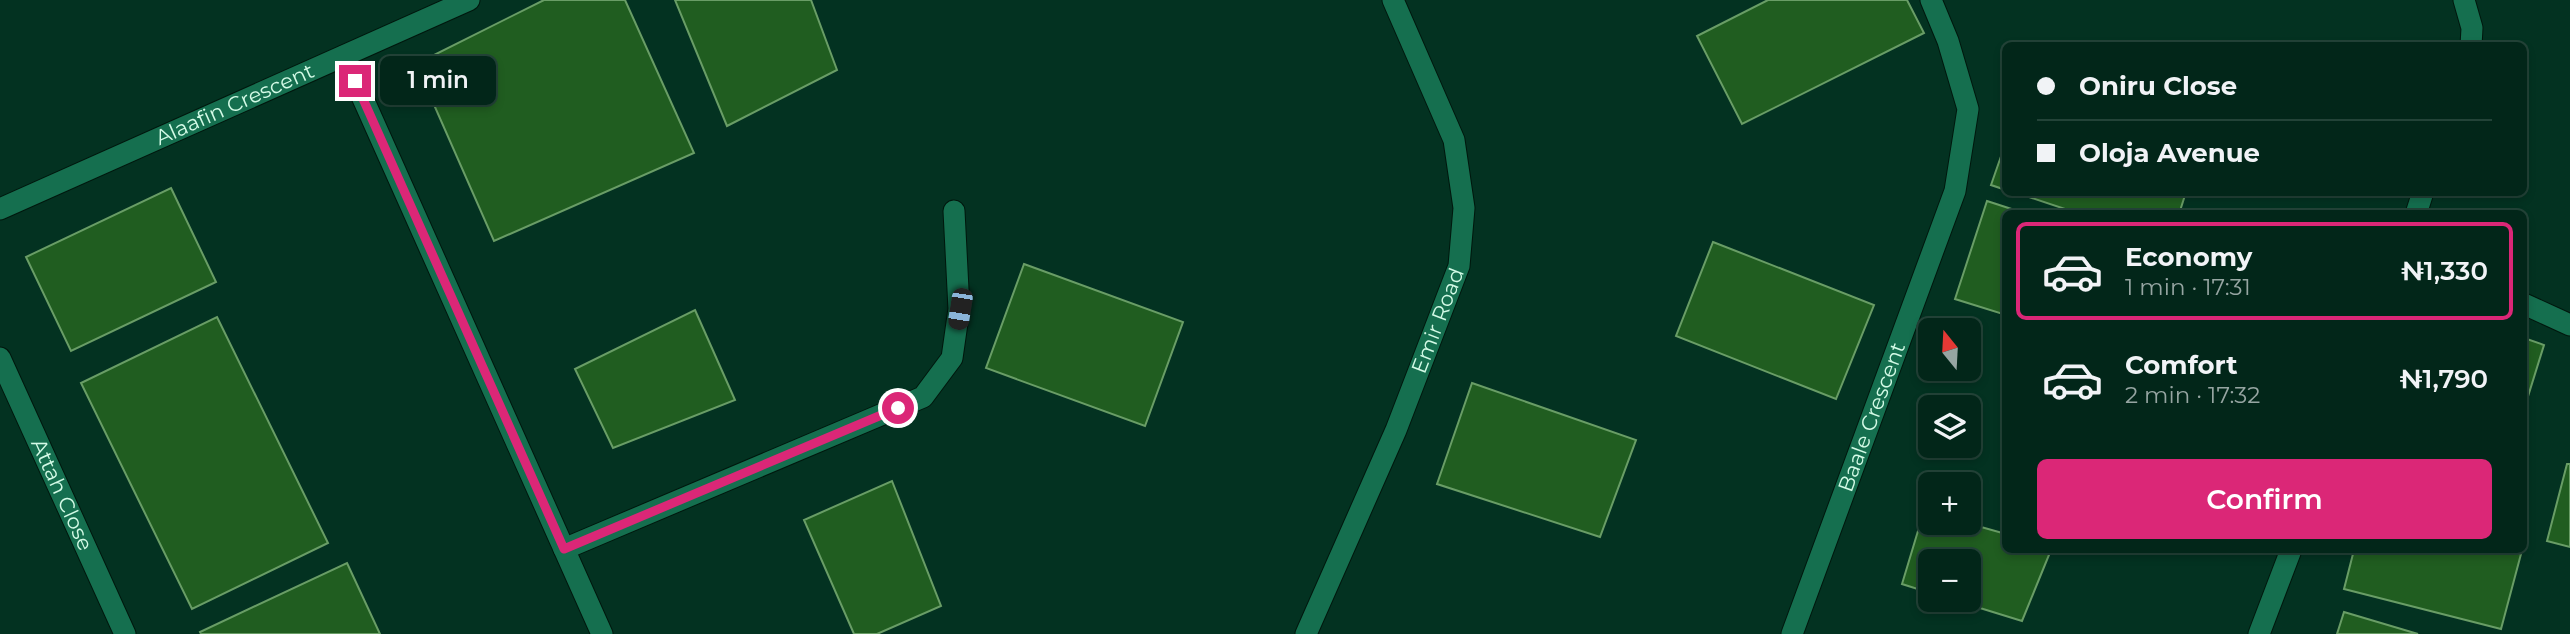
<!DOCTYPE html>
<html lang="en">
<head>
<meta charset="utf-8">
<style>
	:root { --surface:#022619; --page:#0c2e22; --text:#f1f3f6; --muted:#96a5a2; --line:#234338; --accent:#db2777 }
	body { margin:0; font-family:Montserrat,sans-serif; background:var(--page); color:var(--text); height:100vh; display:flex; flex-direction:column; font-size:26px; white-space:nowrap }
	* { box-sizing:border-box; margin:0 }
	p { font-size:23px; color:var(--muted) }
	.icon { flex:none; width:38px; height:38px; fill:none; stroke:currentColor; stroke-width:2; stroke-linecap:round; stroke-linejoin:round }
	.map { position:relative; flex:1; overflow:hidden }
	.drawer { position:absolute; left:2002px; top:210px; width:525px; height:343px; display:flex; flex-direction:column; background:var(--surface); border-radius:10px; box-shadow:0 4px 10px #0003,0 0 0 2px var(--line) }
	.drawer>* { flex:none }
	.banner { position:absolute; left:2002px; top:42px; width:525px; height:154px; border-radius:10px; box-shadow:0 4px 10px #0003,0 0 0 2px var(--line); display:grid; align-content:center; height:154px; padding:0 35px; background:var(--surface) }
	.needle { width:46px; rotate:342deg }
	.controls { position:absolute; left:1918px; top:318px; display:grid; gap:14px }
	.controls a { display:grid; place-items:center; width:63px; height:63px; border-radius:10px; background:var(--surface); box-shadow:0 4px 10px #0003,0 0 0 2px var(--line); font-size:35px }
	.end { position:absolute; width:32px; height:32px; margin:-16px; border:9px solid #db2777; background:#fff; box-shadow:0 0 0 4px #fff }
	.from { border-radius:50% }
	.bubble { position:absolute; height:49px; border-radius:10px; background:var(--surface); box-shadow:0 4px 10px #0003,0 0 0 2px var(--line); font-size:23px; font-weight:600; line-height:49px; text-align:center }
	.car { position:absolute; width:21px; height:42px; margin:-21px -10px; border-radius:9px; box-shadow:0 0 5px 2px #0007; background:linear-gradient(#222 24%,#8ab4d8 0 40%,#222 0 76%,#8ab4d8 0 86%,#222 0) }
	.banner b { display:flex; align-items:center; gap:24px; height:66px; font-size:26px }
	.banner b+b { border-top:2px solid var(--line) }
	.banner i { width:18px; height:18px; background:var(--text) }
	ul { padding:12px 0 0; list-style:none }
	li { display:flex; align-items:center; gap:21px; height:98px; margin:0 14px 10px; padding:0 21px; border:4px solid transparent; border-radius:10px }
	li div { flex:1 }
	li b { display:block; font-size:26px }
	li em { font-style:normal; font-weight:600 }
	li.selected { border-color:var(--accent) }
	li>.icon { width:63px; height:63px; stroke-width:1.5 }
	.cta { display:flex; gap:14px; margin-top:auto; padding:14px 35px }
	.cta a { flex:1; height:80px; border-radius:10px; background:var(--accent); color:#fff; font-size:28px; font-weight:600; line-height:80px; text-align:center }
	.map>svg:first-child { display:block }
	.building { fill:#205d20; stroke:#699d66; stroke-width:2 }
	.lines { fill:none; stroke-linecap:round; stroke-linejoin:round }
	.minor-casing { stroke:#00170d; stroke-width:23 }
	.minor { stroke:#156f4f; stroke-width:21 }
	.route { stroke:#db2777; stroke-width:9 }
	.labels { text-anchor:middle; stroke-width:5; stroke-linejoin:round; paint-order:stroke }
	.street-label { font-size:21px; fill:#d4fbe7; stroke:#033221 }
</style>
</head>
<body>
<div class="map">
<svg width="2570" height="634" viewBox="0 0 2570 634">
	<rect width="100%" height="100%" fill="#033221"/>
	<path class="building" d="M544,0H625L694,153L494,241L416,64Z
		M675,0H811L837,70L727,126Z
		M1768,0H1907L1924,33L1742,124L1697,36Z
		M2006,142V190L1991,185Z
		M171,188L216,282L71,351L26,257Z
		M2014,192H2186L2179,214H2080Z
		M1987,201L2027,214H2006V315L1955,299Z
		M1713,242L1874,305L1836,399L1676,336Z
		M1024,264L1183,322L1145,426L986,368Z
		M695,310L735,400L613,448L575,369Z
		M217,317L328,543L192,609L81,383Z
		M2524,338L2544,345L2525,406L2524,405Z
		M1472,383L1636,440L1600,537L1437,484Z
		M2567,464H2570V547L2547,541Z
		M892,481L941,606L877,634H854L804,520Z
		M1924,511L1930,513V523H1967L2006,534V550H2051L2022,621L1954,600H1969V562H1930V593L1902,584Z
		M2354,550H2505L2521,554L2501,629L2344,589Z
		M347,563L380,634H201L200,632Z
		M2344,612L2418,634H2337Z"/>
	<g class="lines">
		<defs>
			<g id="minor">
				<path d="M2464,0L2472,28L2471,46"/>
				<path d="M344,56L602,634"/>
				<path id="s1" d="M0,209L469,0"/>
				<path d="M2416,214L2423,192"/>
				<path d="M2524,304L2570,325"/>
				<path id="s2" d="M0,358L125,634"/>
				<path d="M564,549L923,397L952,358L959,309L954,211"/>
				<path id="s3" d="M1306,634L1396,430L1459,266L1464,208L1454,140L1393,0"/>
				<path id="s4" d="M1792,634L1955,191L1968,109L1948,41L1931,0"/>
				<path d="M2259,634L2291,550"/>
			</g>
		</defs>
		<use href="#minor" class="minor-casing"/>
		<use href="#minor" class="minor"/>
	</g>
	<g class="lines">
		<path class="route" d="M355,81L564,549L898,408"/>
	</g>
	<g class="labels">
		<g class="street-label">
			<text dy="7" stroke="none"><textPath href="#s1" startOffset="257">Alaafin Crescent</textPath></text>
			<text dy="7" stroke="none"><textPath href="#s3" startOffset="340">Emir Road</textPath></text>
			<text dy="7" stroke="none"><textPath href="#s4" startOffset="231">Baale Crescent</textPath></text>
			<text dy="7" stroke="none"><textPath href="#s2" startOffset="150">Attah Close</textPath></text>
		</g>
	</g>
</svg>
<div class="controls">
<a><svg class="needle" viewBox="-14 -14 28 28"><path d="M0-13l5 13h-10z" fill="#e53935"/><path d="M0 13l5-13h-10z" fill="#96a5a2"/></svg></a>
<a><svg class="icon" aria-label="layers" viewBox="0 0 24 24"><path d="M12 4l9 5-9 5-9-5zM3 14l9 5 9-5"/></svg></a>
<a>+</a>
<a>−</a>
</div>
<i class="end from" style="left:898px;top:408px"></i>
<i class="end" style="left:355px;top:81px"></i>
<div class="bubble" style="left:380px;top:56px;width:116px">1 min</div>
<i class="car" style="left:960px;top:309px;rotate:189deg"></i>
<div class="banner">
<b><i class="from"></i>Oniru Close</b>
<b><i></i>Oloja Avenue</b>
</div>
<section class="drawer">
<ul>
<li class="selected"><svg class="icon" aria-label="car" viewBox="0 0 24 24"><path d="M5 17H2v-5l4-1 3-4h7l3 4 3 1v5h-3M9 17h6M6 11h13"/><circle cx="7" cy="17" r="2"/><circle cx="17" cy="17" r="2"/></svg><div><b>Economy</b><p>1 min · 17:31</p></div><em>₦1,330</em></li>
<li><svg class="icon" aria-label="car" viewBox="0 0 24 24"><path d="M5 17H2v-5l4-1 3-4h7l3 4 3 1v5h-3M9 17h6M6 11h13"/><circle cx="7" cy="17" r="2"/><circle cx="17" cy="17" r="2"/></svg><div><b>Comfort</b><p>2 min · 17:32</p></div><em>₦1,790</em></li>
</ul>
<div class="cta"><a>Confirm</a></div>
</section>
</div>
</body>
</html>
